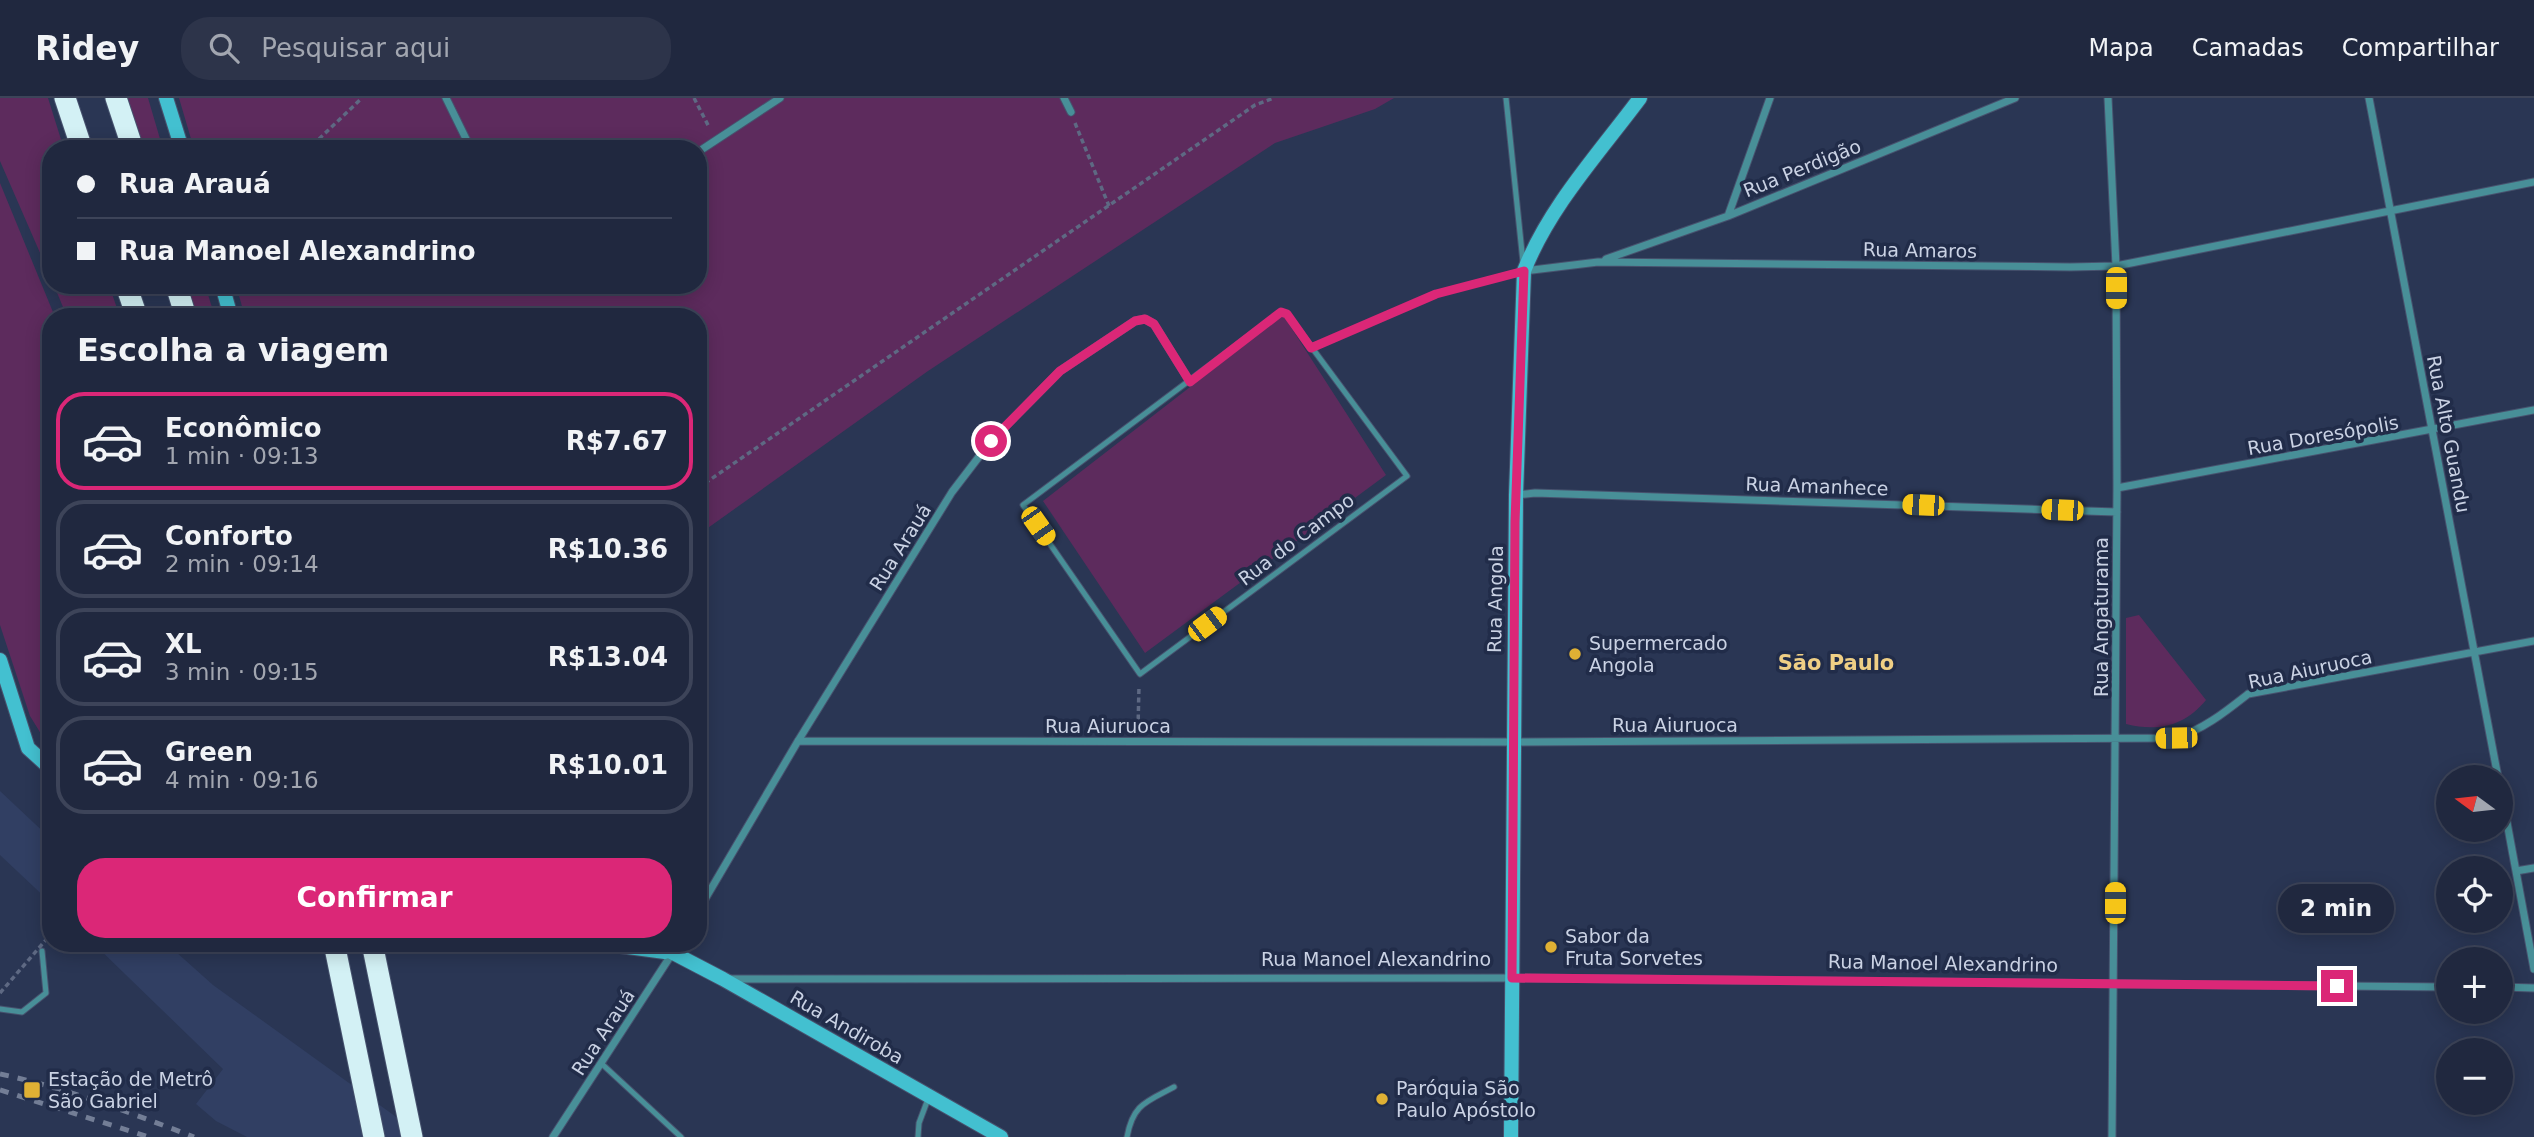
<!DOCTYPE html>
<html lang="pt">
<head>
<meta charset="utf-8">
<style>
	:root { --surface:#20283f; --page:#2d344a; --text:#f1f3f6; --muted:#a2a6b0; --line:#3d4459; --accent:#db2777 }
	body { margin:0; font-family:"DejaVu Sans",sans-serif; background:var(--page); color:var(--text); height:100vh; display:flex; flex-direction:column; font-size:26px; white-space:nowrap }
	* { box-sizing:border-box; margin:0 }
	p { font-size:23px; color:var(--muted) }
	.icon { flex:none; width:38px; height:38px; fill:none; stroke:currentColor; stroke-width:2; stroke-linecap:round; stroke-linejoin:round }
	.map { position:relative; flex:1; overflow:hidden }
	.sheet { position:absolute; left:42px; top:210px; width:665px; height:644px; display:flex; flex-direction:column; background:var(--surface); border-radius:28px; box-shadow:0 4px 18px #0003,0 0 0 2px var(--line) }
	.sheet>* { flex:none }
	.top-card { position:absolute; left:42px; top:42px; width:665px; height:154px; border-radius:28px; box-shadow:0 4px 18px #0003,0 0 0 2px var(--line); display:grid; align-content:center; height:154px; padding:0 35px; background:var(--surface) }
	.needle { width:46px; rotate:285deg }
	.controls { position:absolute; left:2436px; top:667px; display:grid; gap:14px }
	.controls a { display:grid; place-items:center; width:77px; height:77px; border-radius:50%; background:var(--surface); box-shadow:0 4px 18px #0003,0 0 0 2px var(--line); font-size:35px }
	.end { position:absolute; width:32px; height:32px; margin:-16px; border:9px solid #db2777; background:#fff; box-shadow:0 0 0 4px #fff }
	.from { border-radius:50% }
	.bubble { position:absolute; height:49px; border-radius:24px; background:var(--surface); box-shadow:0 4px 18px #0003,0 0 0 2px var(--line); font-size:23px; font-weight:800; line-height:49px; text-align:center }
	.car { position:absolute; width:21px; height:42px; margin:-21px -10px; border-radius:9px; box-shadow:0 0 5px 2px #0007; background:linear-gradient(#f5c518 24%,#345 0 40%,#f5c518 0 76%,#345 0 86%,#f5c518 0) }
	.top-card b { display:flex; align-items:center; gap:24px; height:66px; font-size:26px }
	.top-card b+b { border-top:2px solid var(--line) }
	.top-card i { width:18px; height:18px; background:var(--text) }
	ul { padding:0; list-style:none }
	li { display:flex; align-items:center; gap:21px; height:98px; margin:0 14px 10px; padding:0 21px; border:4px solid var(--line); border-radius:28px }
	li div { flex:1 }
	li b { display:block; font-size:26px }
	li em { font-style:normal; font-weight:800 }
	li.on { border-color:var(--accent) }
	li>.icon { width:63px; height:63px; stroke-width:1.5 }
	h2 { padding:0 35px; font-size:32px; line-height:84px }
	.primary-button { display:flex; gap:14px; margin-top:auto; padding:14px 35px }
	.primary-button a { flex:1; height:80px; border-radius:28px; background:var(--accent); color:#fff; font-size:28px; font-weight:800; line-height:80px; text-align:center }
	header { display:flex; align-items:center; gap:42px; box-sizing:border-box; height:98px; padding:0 35px; background:var(--surface); border-bottom:2px solid var(--line) }
	header strong { font-size:33px }
	nav { display:flex; gap:38px; margin-inline-start:auto; font-size:24px }
	.search { width:490px; height:63px; background:var(--page); display:flex; align-items:center; gap:18px; box-sizing:border-box; padding:0 24px; border-radius:28px; color:var(--muted); font-size:26px }
	.map>svg:first-child { display:block }
	.built { fill:#313f63 }
	.green { fill:#5d2b5d }
	.lines { fill:none; stroke-linecap:round; stroke-linejoin:round }
	.lane-casing { stroke:#47526e; stroke-width:7 }
	.street-casing { stroke:#47526e; stroke-width:9 }
	.secondary-casing { stroke:#47526e; stroke-width:16 }
	.highway-casing { stroke:#47526e; stroke-width:23 }
	.path { stroke:#5e6983; stroke-width:3.5; stroke-dasharray:5 3.5; stroke-linecap:butt }
	.lane { stroke:#488f98; stroke-width:5 }
	.street { stroke:#488f98; stroke-width:7 }
	.secondary { stroke:#43c0d0; stroke-width:14 }
	.highway { stroke:#d3f1f5; stroke-width:21 }
	.rail { stroke:#737e96; stroke-width:5; stroke-dasharray:9 9; stroke-linecap:butt }
	.path-bridge { stroke:#5e6983; stroke-width:3.5; stroke-dasharray:5 3.5; stroke-linecap:butt }
	.route { stroke:#db2777; stroke-width:9 }
	.poi-dot { fill:#dfb034; stroke:#212c49; stroke-width:2.5 }
	.labels { text-anchor:middle; stroke-width:7; stroke-linejoin:round; paint-order:stroke }
	.street-label { font-size:19px; fill:#cad2e4; stroke:#212c49 }
	.poi-label { font-size:19px; fill:#cad2e4; stroke:#212c49; text-anchor:start }
	.neighbourhood-label { font-size:21px; font-weight:bold; fill:#efcf85; stroke:#212c49 }
</style>
</head>
<body>
<header>
<strong>Ridey</strong>
<div class="search"><svg class="icon" aria-label="search" viewBox="0 0 24 24"><circle cx="10" cy="10" r="6"/><path d="M15 15l6 6"/></svg>Pesquisar aqui</div>
<nav><a>Mapa</a><a>Camadas</a><a>Compartilhar</a></nav>
</header>
<div class="map">
<svg width="2534" height="1039" viewBox="0 0 2534 1039">
	<rect width="100%" height="100%" fill="#2a3654"/>
	<path class="built" d="M0,693L51,741V805L0,757Z
		M93,845H166L213,887L424,1039H247L216,1023L196,1006L223,971Z"/>
	<path class="green" d="M0,0H48L64,51H51V180L0,63Z
		M125,0H148L163,51H141Z
		M179,0H1394L1375,11L1275,45L928,273L698,437V219H245L236,187H698V51H194Z
		M0,85L55,219H51V652L30,618L0,527Z
		M54,187H109L120,219H67Z
		M184,187H205L215,219H194Z
		M1283,217L1386,377L1145,555L1043,403Z
		M2139,517L2206,602C2185,628 2158,634 2126,626V520Z"/>
	<g class="lines">
		<defs>
			<path id="lane" d="M1506,0L1523,164
				M1281,214L1287,216L1407,378L1140,576L1023,407Z
				M1311,250L1436,196L1523,173
				M0,911L22,914L46,895L42,853
				M602,966L681,1039
				M918,1039L919,1025L928,1001
				M1127,1039C1133,1006 1146,1004 1174,989"/>
			<path id="street" d="M446,0L471,51
				M1064,0L1071,14
				M2108,0L2116,168L2117,390L2112,1039
				M2369,0L2498,679
				M698,54L780,0
				M1728,118L1770,0
				M1606,161L1728,118L2015,0
				M1524,173L1598,164L2070,169L2116,168L2534,84
				M2117,390L2534,312
				M1516,397L1535,395L2117,414
				M798,643L1512,644L2176,640C2204,631 2225,614 2248,596L2534,543
				M2501,692L2534,871
				M2516,773L2534,770
				M698,813L798,643L952,394L991,343L1060,273L1135,223L1145,221L1154,226L1190,284
				M730,881L1512,880L2448,889
				M2501,889L2534,890
				M553,1039L679,845"/>
			<path id="secondary" d="M166,0L182,51
				M222,187L231,219
				M0,562L28,650L51,671
				M598,845L665,854
				M654,845L723,881L1001,1039
				M1511,1039L1516,397L1524,173C1549,109 1599,55 1640,0"/>
			<path id="highway" d="M65,0L82,51
				M116,0L133,51
				M126,187L137,219
				M176,187L186,219
				M334,845L374,1039
				M372,845L412,1039"/>
		</defs>
		<use href="#lane" class="lane-casing"/>
		<use href="#street" class="street-casing"/>
		<use href="#secondary" class="secondary-casing"/>
		<use href="#highway" class="highway-casing"/>
		<path class="path" d="M694,0L709,29
			M1075,25L1109,108
			M319,41L362,0
			M698,390L1255,7L1274,0
			M1138,630L1139,588"/>
		<use href="#lane" class="lane"/>
		<use href="#street" class="street"/>
		<use href="#secondary" class="secondary"/>
		<use href="#highway" class="highway"/>
		<path class="rail" d="M0,976C66,990 131,1015 194,1039
			M0,992L149,1039"/>
		<path class="path-bridge" d="M0,895L51,836"/>
	</g>
	<g class="lines">
		<path class="route" d="M991,343L1060,273L1135,223L1145,221L1154,226L1190,284L1281,214L1287,216L1311,250L1436,196L1524,173L1515,424L1512,880L2337,888"/>
	</g>
	<g class="poi-dot">
		<circle cx="1575" cy="556" r="7"/>
		<circle cx="1551" cy="849" r="7"/>
		<rect x="23" y="983" width="18" height="18" rx="3.5"/>
		<circle cx="1382" cy="1001" r="7"/>
	</g>
	<g class="labels">
		<g class="street-label">
			<text transform="translate(1802 70) rotate(-22)" y="7">Rua Perdigão</text>
			<text transform="translate(1920 152) rotate(1)" y="7">Rua Amaros</text>
			<text transform="translate(2449 336) rotate(79)" y="7">Rua Alto Guandu</text>
			<text transform="translate(2323 337) rotate(-10)" y="7">Rua Doresópolis</text>
			<text transform="translate(1817 388) rotate(2)" y="7">Rua Amanhece</text>
			<text transform="translate(1296 441) rotate(-37)" y="7">Rua do Campo</text>
			<text transform="translate(900 449) rotate(-58)" y="7">Rua Arauá</text>
			<text transform="translate(1495 501) rotate(-89)" y="7">Rua Angola</text>
			<text transform="translate(2101 519) rotate(-90)" y="7">Rua Angaturama</text>
			<text transform="translate(2310 571) rotate(-12)" y="7">Rua Aiuruoca</text>
			<text x="1675" y="634">Rua Aiuruoca</text>
			<text x="1108" y="635">Rua Aiuruoca</text>
			<text x="1376" y="868">Rua Manoel Alexandrino</text>
			<text transform="translate(1943 865) rotate(1)" y="7">Rua Manoel Alexandrino</text>
			<text transform="translate(847 929) rotate(30)" y="7">Rua Andiroba</text>
			<text transform="translate(603 934) rotate(-57)" y="7">Rua Arauá</text>
		</g>
		<g class="poi-label">
			<text x="1589" y="552">Supermercado<tspan x="1589" dy="22">Angola</tspan></text>
			<text x="1565" y="845">Sabor da<tspan x="1565" dy="22">Fruta Sorvetes</tspan></text>
			<text x="48" y="988">Estação de Metrô<tspan x="48" dy="22">São Gabriel</tspan></text>
			<text x="1396" y="997">Paróquia São<tspan x="1396" dy="22">Paulo Apóstolo</tspan></text>
		</g>
		<g class="neighbourhood-label">
			<text x="1836" y="572">São Paulo</text>
		</g>
	</g>
</svg>
<div class="controls">
<a><svg class="needle" viewBox="-14 -14 28 28"><path d="M0-13l5 13h-10z" fill="#e53935"/><path d="M0 13l5-13h-10z" fill="#a2a6b0"/></svg></a>
<a><svg class="icon" aria-label="locate" viewBox="0 0 24 24"><circle cx="12" cy="12" r="6"/><path d="M12 2v4M12 18v4M2 12h4M18 12h4"/></svg></a>
<a>+</a>
<a>−</a>
</div>
<i class="end from" style="left:991px;top:343px"></i>
<i class="end" style="left:2337px;top:888px"></i>
<div class="bubble" style="left:2278px;top:786px;width:116px">2 min</div>
<i class="car" style="left:2116px;top:190px;rotate:180deg"></i>
<i class="car" style="left:1923px;top:407px;rotate:272deg"></i>
<i class="car" style="left:2062px;top:412px;rotate:272deg"></i>
<i class="car" style="left:1038px;top:428px;rotate:145deg"></i>
<i class="car" style="left:1207px;top:526px;rotate:53deg"></i>
<i class="car" style="left:2176px;top:640px;rotate:269deg"></i>
<i class="car" style="left:2115px;top:805px;rotate:0deg"></i>
<div class="top-card">
<b><i class="from"></i>Rua Arauá</b>
<b><i></i>Rua Manoel Alexandrino</b>
</div>
<section class="sheet">
<h2>Escolha a viagem</h2>
<ul>
<li class="on"><svg class="icon" aria-label="car" viewBox="0 0 24 24"><path d="M5 17H2v-5l4-1 3-4h7l3 4 3 1v5h-3M9 17h6M6 11h13"/><circle cx="7" cy="17" r="2"/><circle cx="17" cy="17" r="2"/></svg><div><b>Econômico</b><p>1 min · 09:13</p></div><em>R$7.67</em></li>
<li><svg class="icon" aria-label="car" viewBox="0 0 24 24"><path d="M5 17H2v-5l4-1 3-4h7l3 4 3 1v5h-3M9 17h6M6 11h13"/><circle cx="7" cy="17" r="2"/><circle cx="17" cy="17" r="2"/></svg><div><b>Conforto</b><p>2 min · 09:14</p></div><em>R$10.36</em></li>
<li><svg class="icon" aria-label="car" viewBox="0 0 24 24"><path d="M5 17H2v-5l4-1 3-4h7l3 4 3 1v5h-3M9 17h6M6 11h13"/><circle cx="7" cy="17" r="2"/><circle cx="17" cy="17" r="2"/></svg><div><b>XL</b><p>3 min · 09:15</p></div><em>R$13.04</em></li>
<li><svg class="icon" aria-label="car" viewBox="0 0 24 24"><path d="M5 17H2v-5l4-1 3-4h7l3 4 3 1v5h-3M9 17h6M6 11h13"/><circle cx="7" cy="17" r="2"/><circle cx="17" cy="17" r="2"/></svg><div><b>Green</b><p>4 min · 09:16</p></div><em>R$10.01</em></li>
</ul>
<div class="primary-button"><a>Confirmar</a></div>
</section>
</div>
</body>
</html>
